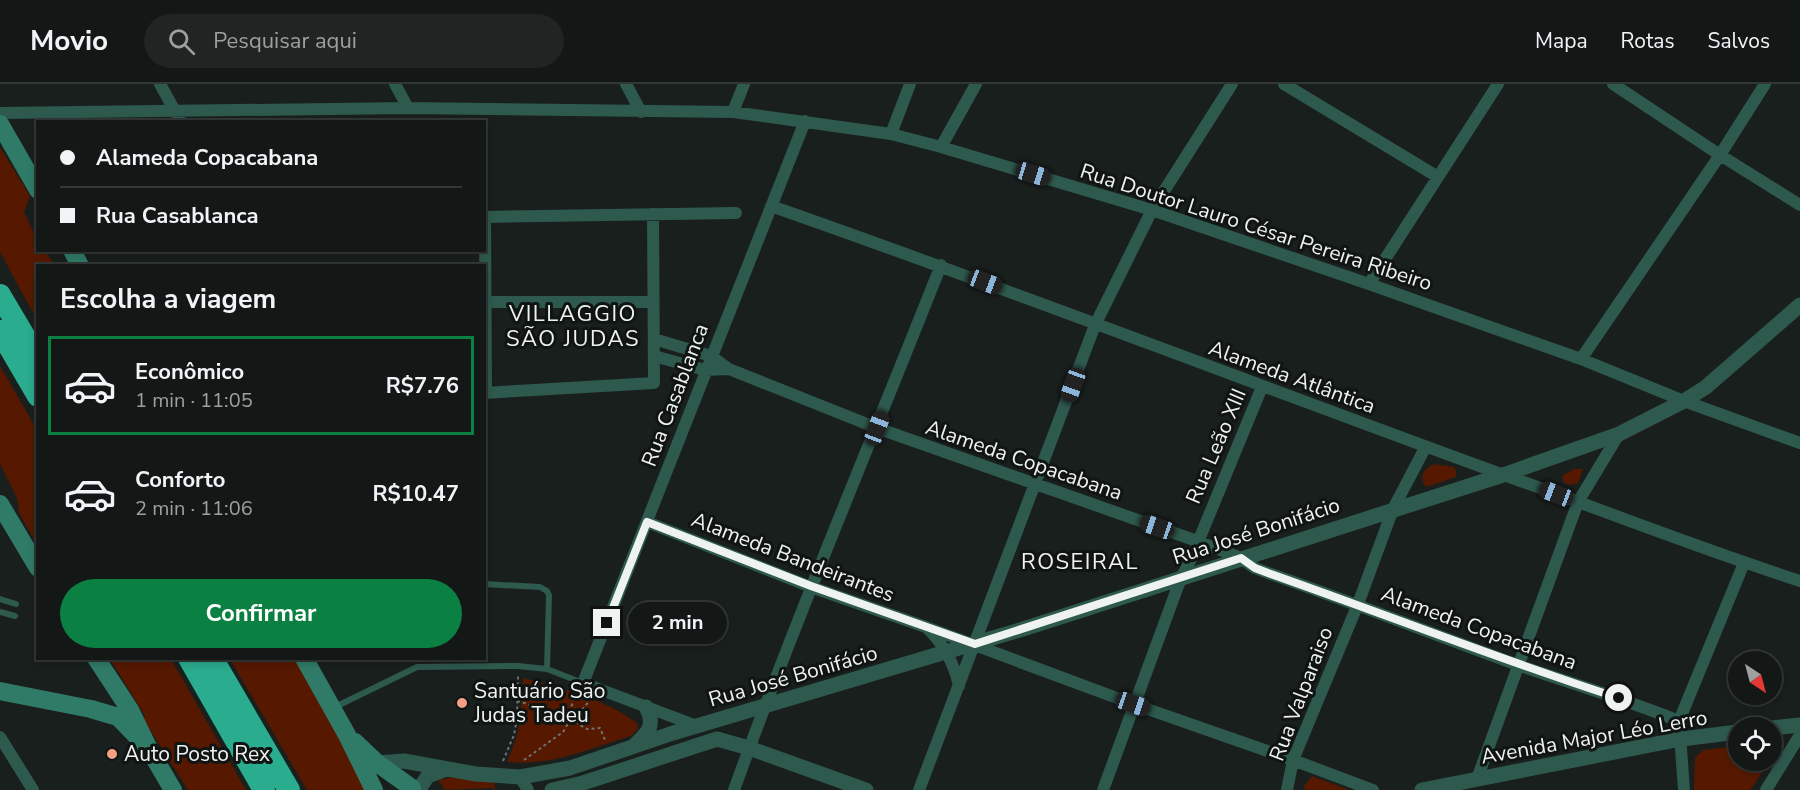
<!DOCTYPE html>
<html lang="pt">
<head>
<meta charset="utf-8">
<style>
	:root { --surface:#131716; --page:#202423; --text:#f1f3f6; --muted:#9d9fa1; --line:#323635; --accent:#0b8043 }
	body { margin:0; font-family:"Nunito Sans",sans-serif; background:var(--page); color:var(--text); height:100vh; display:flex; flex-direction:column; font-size:22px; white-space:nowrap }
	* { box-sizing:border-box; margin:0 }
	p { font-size:20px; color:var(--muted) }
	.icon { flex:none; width:33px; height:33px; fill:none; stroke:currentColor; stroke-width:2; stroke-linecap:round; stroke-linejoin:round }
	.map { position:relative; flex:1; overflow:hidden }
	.sheet { position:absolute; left:36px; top:180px; width:450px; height:396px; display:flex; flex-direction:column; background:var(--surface); border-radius:0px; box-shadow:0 3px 9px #0003,0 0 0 2px var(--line) }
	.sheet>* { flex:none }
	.guide { position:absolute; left:36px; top:36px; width:450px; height:132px; border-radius:0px; box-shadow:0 3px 9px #0003,0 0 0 2px var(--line); display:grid; align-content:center; height:132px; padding:0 24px; background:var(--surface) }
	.needle { width:39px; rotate:144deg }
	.tools { position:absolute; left:1728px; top:567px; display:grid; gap:12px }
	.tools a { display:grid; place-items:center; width:54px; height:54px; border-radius:50%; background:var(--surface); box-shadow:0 3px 9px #0003,0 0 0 2px var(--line); font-size:30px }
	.end { position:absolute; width:27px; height:27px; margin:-14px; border:8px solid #eef2f1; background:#111; box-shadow:0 0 0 3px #111 }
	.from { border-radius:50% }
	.bubble { position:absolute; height:42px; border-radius:21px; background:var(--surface); box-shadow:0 3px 9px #0003,0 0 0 2px var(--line); font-size:20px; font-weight:700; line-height:42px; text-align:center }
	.car { position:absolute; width:18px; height:36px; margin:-18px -9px; border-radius:8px; box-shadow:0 0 4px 2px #0007; background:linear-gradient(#222 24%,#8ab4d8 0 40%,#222 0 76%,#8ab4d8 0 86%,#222 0) }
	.guide b { display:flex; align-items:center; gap:21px; height:57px; font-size:22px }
	.guide b+b { border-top:2px solid var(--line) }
	.guide i { width:15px; height:15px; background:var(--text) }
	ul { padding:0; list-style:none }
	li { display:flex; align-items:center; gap:18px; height:99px; margin:0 12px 9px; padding:0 12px; border:3px solid transparent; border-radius:0px }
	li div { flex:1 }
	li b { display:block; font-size:22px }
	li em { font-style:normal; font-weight:700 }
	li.on { border-color:var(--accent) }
	li>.icon { width:54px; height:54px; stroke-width:1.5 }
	h2 { padding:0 24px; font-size:27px; line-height:72px }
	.cta { display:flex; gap:12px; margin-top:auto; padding:12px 24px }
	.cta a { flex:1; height:69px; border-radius:36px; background:var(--accent); color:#fff; font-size:24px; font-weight:700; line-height:69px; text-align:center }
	header { display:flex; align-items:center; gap:36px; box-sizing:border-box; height:84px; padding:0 30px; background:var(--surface); border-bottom:2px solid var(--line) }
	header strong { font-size:28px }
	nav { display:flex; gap:33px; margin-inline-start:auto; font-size:21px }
	.search { width:420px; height:54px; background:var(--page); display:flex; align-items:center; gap:15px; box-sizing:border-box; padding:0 21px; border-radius:33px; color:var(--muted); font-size:22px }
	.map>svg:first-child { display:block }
	.green { fill:#561900 }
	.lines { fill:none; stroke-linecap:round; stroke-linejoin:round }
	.path { stroke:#6e7372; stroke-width:2; stroke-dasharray:3 3; stroke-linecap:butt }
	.service { stroke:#2e594d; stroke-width:6 }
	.minor { stroke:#2e594d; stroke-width:12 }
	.tertiary { stroke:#2e594d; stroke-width:15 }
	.secondary { stroke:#307b68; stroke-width:18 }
	.motorway { stroke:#2aac8f; stroke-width:22 }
	.route { stroke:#eef2f1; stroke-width:8 }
	.poi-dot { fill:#f2a081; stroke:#101514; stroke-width:2 }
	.labels { text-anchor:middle; stroke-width:6; stroke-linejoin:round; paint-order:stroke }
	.street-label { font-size:21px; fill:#eef2f1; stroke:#101514 }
	.poi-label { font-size:21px; fill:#eef2f1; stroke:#101514; text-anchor:start }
	.neighbourhood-label { font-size:22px; letter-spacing:1.5px; fill:#eef2f1; stroke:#101514 }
</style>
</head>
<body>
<header>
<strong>Movio</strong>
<div class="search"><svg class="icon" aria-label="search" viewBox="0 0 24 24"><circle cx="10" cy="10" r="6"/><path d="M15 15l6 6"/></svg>Pesquisar aqui</div>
<nav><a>Mapa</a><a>Rotas</a><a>Salvos</a></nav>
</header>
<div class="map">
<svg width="1800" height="706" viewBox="0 0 1800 706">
	<rect width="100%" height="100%" fill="#191f1d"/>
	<path class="green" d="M0,63L30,112L24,128L37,155L38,166L45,167L55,181L38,182L37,236L0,168Z
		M0,282L37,346V461L19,429L17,414L0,380Z
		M1434,380L1454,383L1456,387V393L1426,403C1418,392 1424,385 1434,380Z
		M1574,385H1583L1578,399L1570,401L1564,399L1562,392Z
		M110,575H171L246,706H188L143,635L145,632Z
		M230,575H297L370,706H307Z
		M523,594C562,604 605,615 637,639L638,645L631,652C591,664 550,683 507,678L515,658L520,638Z
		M1738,662V676L1770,677L1750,706H1694L1695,674L1703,666Z
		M1312,692L1349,706H1305L1304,702Z
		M452,693L494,694L495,706L491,704L445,706L438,696Z"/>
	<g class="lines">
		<path class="path" d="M517,617C535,620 547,636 564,638L568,634L587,645L600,644L605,656
			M568,634L575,610
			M524,676L563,648L570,636L576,633L590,616
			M503,677L514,651L517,634L518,592"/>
		<path class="service" d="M484,500L540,503L547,507L549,511L547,585
			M0,515L16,520
			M0,528L15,532
			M335,623L417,583L518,582L547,585L583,599"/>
		<path class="minor" d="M160,0L181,38
			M395,0L408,24
			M626,0L641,28
			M1284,0L1438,93
			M1613,0L1720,71L1800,121
			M733,28L744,0
			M0,29L408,24L733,28L891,50L941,63L1152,126L1369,200L1581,275L1684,317L1800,359
			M891,50L910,0
			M941,63L976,0
			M771,122C1020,209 1267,305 1515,395C1610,429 1704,466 1800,497
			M484,133L736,129
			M485,133L486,309
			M1369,200L1498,0
			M486,218H653
			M654,255L711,272L729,285L877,344L1197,457L1241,474L1255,484L1268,489C1351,518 1433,550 1515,580C1570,599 1625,615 1679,637
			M654,272L705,286L729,285
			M1581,275L1720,71L1765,0
			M484,309L654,299L653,130
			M647,438L811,503L926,543C943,559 954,579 959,602
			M926,543L1133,620L1293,676L1373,706
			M697,642L583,599L805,37
			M0,653L33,706
			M520,693L528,706
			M1477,695L1578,418L1619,350
			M734,706C798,529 872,356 941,181
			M919,706L1095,241L1152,126L1232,0
			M1103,706L1181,494L1191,475L1262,303
			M1287,706L1293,676L1358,520L1393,425L1425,364
			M1684,706L1679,637L1744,479
			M1766,706L1800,651"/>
		<path class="tertiary" d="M1772,644L1800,641
			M635,661C648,648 656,642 646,623
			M377,679L404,677L476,690L520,693L570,684L673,649L1023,545L1503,391L1619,350L1684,317L1706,303L1800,221
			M419,705L428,692L446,685
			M552,706L583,699L717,655L749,664L866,706
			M1422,706L1681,655L1738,648"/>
		<path class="secondary" d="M0,40L38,106
			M72,166L80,182
			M0,420L38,484
			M96,574L130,626L149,665L173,706
			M304,574L347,651L374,706
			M0,607L91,625L118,633L149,665
			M355,658L377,679L412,704"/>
		<path class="motorway" d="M0,211L38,275
			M0,247L38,312
			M189,574L264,706
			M212,574L289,706"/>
	</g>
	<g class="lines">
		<path class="route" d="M607,539L647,438L811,502L975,560L1241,474L1255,484L1268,489C1385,530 1501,576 1619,614"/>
	</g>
	<g class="poi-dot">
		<circle cx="462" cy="619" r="6"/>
		<circle cx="112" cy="670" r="6"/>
	</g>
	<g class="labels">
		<g class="street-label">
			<text transform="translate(1256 143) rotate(18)" y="7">Rua Doutor Lauro César Pereira Ribeiro</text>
			<text transform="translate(1292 293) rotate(20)" y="7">Alameda Atlântica</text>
			<text transform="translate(675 311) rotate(-69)" y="7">Rua Casablanca</text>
			<text transform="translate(1216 362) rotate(-67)" y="7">Rua Leão XIII</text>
			<text transform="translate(1024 376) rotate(19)" y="7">Alameda Copacabana</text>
			<text transform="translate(1256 447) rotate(-18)" y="7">Rua José Bonifácio</text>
			<text transform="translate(793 473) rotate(21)" y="7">Alameda Bandeirantes</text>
			<text transform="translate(1479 544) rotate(20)" y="7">Alameda Copacabana</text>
			<text transform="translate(793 592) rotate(-16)" y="7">Rua José Bonifácio</text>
			<text transform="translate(1301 610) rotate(-69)" y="7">Rua Valparaiso</text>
			<text transform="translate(1594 653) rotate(-10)" y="7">Avenida Major Léo Lerro</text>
		</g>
		<g class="poi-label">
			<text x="474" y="614">Santuário São<tspan x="474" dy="24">Judas Tadeu</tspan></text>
			<text x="124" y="677">Auto Posto Rex</text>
		</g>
		<g class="neighbourhood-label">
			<text x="573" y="237">VILLAGGIO<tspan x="573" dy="25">SÃO JUDAS</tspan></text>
			<text x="1080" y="485">ROSEIRAL</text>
		</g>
	</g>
</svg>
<div class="tools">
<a><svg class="needle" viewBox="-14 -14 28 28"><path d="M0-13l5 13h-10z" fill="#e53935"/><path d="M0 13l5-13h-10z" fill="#9d9fa1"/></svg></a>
<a><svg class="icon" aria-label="locate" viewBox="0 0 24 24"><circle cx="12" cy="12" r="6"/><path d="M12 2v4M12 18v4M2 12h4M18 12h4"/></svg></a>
</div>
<i class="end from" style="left:1619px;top:614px"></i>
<i class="end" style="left:607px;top:539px"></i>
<div class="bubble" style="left:628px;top:518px;width:99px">2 min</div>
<i class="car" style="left:1033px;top:90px;rotate:107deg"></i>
<i class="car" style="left:985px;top:198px;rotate:111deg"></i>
<i class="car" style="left:1073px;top:301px;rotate:200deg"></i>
<i class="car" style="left:877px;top:344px;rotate:21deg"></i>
<i class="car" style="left:1556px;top:410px;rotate:291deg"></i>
<i class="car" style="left:1157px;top:443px;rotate:289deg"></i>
<i class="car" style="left:1133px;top:620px;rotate:109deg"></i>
<div class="guide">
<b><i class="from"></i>Alameda Copacabana</b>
<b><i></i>Rua Casablanca</b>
</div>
<section class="sheet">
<h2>Escolha a viagem</h2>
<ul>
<li class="on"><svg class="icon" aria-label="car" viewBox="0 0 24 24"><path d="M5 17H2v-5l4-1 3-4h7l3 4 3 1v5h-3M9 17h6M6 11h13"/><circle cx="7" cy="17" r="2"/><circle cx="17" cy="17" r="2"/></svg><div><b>Econômico</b><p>1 min · 11:05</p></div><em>R$7.76</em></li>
<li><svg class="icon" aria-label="car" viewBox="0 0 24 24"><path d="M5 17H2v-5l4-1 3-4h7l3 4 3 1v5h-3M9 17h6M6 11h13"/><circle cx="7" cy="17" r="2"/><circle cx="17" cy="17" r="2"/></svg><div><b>Conforto</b><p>2 min · 11:06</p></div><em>R$10.47</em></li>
</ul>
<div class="cta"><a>Confirmar</a></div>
</section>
</div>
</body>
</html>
